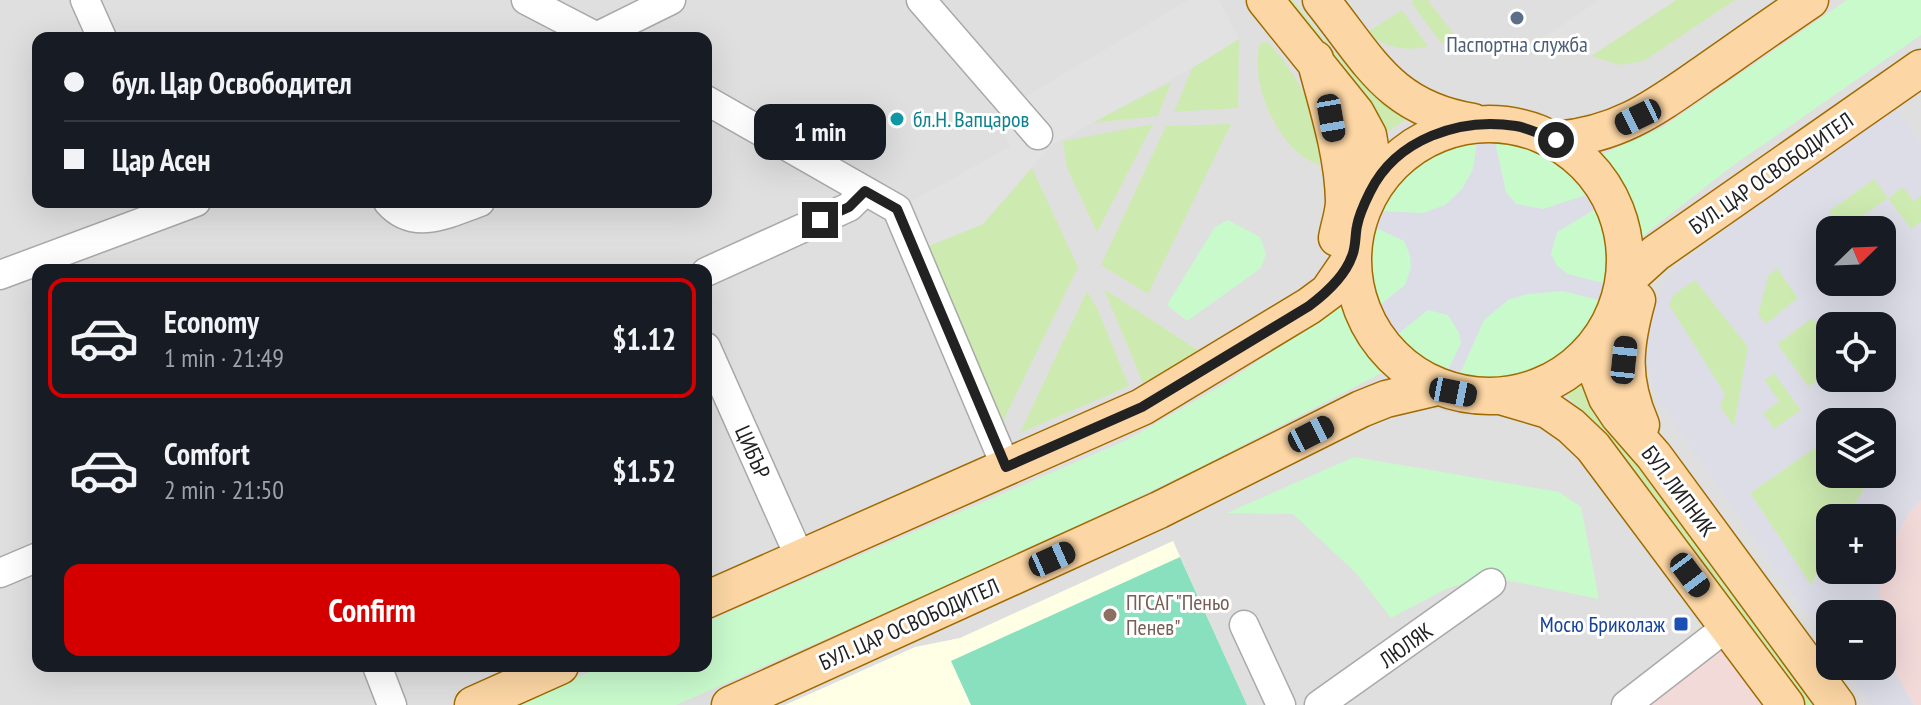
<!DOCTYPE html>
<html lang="en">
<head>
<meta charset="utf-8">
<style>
	:root { --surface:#171b24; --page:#20242c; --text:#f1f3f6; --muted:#9ea1a6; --line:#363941; --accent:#d40000 }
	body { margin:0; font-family:"PT Sans Narrow",sans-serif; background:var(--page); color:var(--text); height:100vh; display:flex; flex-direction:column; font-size:30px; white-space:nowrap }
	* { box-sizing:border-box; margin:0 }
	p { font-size:26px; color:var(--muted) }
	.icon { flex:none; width:44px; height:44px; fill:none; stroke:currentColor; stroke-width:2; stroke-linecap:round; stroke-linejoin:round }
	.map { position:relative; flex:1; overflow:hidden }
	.sheet { position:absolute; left:32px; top:264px; width:680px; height:408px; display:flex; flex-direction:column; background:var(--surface); border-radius:16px; box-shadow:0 8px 32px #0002 }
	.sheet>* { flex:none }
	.banner { position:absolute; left:32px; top:32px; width:680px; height:176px; border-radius:16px; box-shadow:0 8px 32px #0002; display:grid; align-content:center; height:176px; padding:0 32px; background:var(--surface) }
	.needle { width:52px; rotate:67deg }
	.tools { position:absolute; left:1816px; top:216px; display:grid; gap:16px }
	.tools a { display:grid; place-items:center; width:80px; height:80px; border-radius:16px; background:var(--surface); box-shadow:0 8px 32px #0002; font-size:40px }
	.end { position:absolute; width:36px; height:36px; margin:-18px; border:10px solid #222; background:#fff; box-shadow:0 0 0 4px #fff }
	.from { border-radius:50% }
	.bubble { position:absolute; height:56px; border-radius:16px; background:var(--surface); box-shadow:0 8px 32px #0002; font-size:26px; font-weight:800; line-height:56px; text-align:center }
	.car { position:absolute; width:24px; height:48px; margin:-24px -12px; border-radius:10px; box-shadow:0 0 6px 2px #0007; background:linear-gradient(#222 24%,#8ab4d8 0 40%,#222 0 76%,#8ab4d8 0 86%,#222 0) }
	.banner b { display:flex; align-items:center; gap:28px; height:76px; font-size:30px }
	.banner b+b { border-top:2px solid var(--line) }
	.banner i { width:20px; height:20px; background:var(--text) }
	ul { padding:14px 0 0; list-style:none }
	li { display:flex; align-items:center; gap:24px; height:120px; margin:0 16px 12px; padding:0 16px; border:4px solid transparent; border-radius:16px }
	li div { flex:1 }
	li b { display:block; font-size:30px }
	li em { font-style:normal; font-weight:800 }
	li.on { border-color:var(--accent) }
	li>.icon { width:72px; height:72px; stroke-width:1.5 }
	.action { display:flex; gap:16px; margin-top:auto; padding:16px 32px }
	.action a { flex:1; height:92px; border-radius:16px; background:var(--accent); color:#fff; font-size:32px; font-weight:800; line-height:92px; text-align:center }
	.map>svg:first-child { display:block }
	.residential { fill:#e0dfdf; fill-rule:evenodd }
	.commercial { fill:#f2dad9 }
	.education { fill:#ffffe5 }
	.grass { fill:#cdebb0 }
	.park { fill:#c8facc }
	.pitch { fill:#88e0be }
	.parking { fill:#e2e2e2 }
	.plaza { fill:#dddde8; fill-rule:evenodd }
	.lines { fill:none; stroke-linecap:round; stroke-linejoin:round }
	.minor-casing { stroke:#a9a9a9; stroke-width:31 }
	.major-casing { stroke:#a06b00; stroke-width:39 }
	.minor { stroke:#fff; stroke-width:28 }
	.major { stroke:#fcd6a4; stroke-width:36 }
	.route { stroke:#222; stroke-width:10 }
	.service-dot { fill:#5c6f8a; stroke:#fff; stroke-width:3 }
	.culture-dot { fill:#0f9aa8; stroke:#fff; stroke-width:3 }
	.education-dot { fill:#8d6e63; stroke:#fff; stroke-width:3 }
	.transit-dot { fill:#1a4fb4; stroke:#fff; stroke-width:3 }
	.labels { text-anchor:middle; stroke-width:6; stroke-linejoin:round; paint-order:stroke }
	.service-label { font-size:22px; fill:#4e5e75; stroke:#fff }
	.culture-label { font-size:22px; fill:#0d838f; stroke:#fff; text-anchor:start }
	.street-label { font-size:22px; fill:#222; stroke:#fff }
	.education-label { font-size:22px; fill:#785e54; stroke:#fff; text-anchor:start }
	.transit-label { font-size:22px; fill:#164399; stroke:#fff; text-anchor:end }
</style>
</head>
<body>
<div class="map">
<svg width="1921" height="705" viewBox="0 0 1921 705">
	<rect width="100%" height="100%" fill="#f2efe9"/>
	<path class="residential" d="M0,0H1921V705H0ZM38,38H706V202H38ZM1830,230H1882V282H1830ZM38,270H706V666H38ZM1830,326H1882V378H1830ZM1830,422H1882V474H1830ZM1830,518H1882V570H1830ZM1830,614H1882V666H1830Z"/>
	<path class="commercial" d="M1921,459V705H1886L1882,666V614H1852L1882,570V518Z
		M1735,613L1794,705H1625Z"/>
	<path class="education" d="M1173,541L1247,705H785L915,647L960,638Z"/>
	<path class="grass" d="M1285,0H1293C1322,35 1369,104 1412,115L1389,131L1379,141Z
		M1414,0H1428L1455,36L1442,44L1411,2Z
		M1676,0H1735L1644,61L1620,65L1591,56Z
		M1402,10L1428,46C1408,53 1382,46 1366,33Z
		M1239,39L1238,108L1174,112L1192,68Z
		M1267,42C1286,59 1312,102 1317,128C1319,140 1319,153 1320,165C1279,153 1248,82 1260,43Z
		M1171,82L1158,116L1091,123Z
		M1153,124L1097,232L1067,168L1063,141Z
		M1231,124L1148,294L1101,265L1166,126Z
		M1032,168L1078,267L995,438L914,252L983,224Z
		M1874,179L1903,187L1914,201L1921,195V222L1911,230L1888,198L1842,230L1829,211Z
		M1778,267L1798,298L1765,325L1758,315L1768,276Z
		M1696,279L1748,347L1734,428L1720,406L1669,305L1673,295Z
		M1104,289L1199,351L1196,357L1143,383Z
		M1087,291L1098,310L1129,386L1020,433Z
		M1812,318L1830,342V371L1809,387L1777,344Z
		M1775,373L1801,411L1774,429L1763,413L1779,401L1764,380Z
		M1580,374L1601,410L1817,705H1805L1628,466L1589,417L1559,388Z
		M1822,443L1830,455V474H1847L1866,485C1857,501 1848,516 1830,518C1830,528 1817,579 1811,585L1750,493Z"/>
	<path class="park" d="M1847,0H1921V35L1731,167L1635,242C1632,204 1627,182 1599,156L1666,125Z
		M1372 261a118 118 0 1 1 236 0a118 118 0 1 1-236 0Z
		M1228,220L1260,237L1266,254L1261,268L1187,321L1167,305L1215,227Z
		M1344,289L1364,337L1395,366L1203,466L1036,546L676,705H513L603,666H706V622L1127,440L1226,383L1298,334Z
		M1354,457L1559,492L1581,507L1599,599L1486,576L1446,589L1391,618L1356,573L1293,514L1227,513Z"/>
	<path class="pitch" d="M1180,557L1247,705H971L951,661Z"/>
	<path class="parking" d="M1188,0H1219L1239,39L1192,68L1049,147L983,224L914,252L897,209L1010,147L995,115Z
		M1599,0H1676L1591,56L1543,38Z"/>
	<path class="plaza" d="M1892,102L1921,144V195L1914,201L1903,187L1888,198L1911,229L1921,222V500L1908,514L1885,558L1880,584V614H1830V648L1662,406L1645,362V331L1667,277L1682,262ZM1874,179L1888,198L1843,230H1882V282H1830V230H1842L1829,211ZM1777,268L1798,298L1766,324L1758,315L1768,276ZM1695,280L1748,347L1734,427L1720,406L1725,394L1669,305L1673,295ZM1812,318L1830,342V326H1882V378H1830V371L1808,387L1777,344ZM1774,373L1801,410L1774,429L1763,413L1779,401L1764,380ZM1830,422H1882V474H1847L1866,486L1855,505L1836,518H1882V570H1830V531L1823,546L1817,579L1811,585L1750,493L1821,443L1830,455Z
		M1477,142H1495L1506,192L1516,204L1543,209L1589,194L1597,208L1557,232L1551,254L1557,266L1568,274L1607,284L1602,301L1563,291L1528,294L1508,300L1484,320L1459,376L1447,372L1461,343L1459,333L1448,315L1428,310L1397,335L1390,325L1380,305L1405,285L1411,268L1410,255L1404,241L1376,228L1382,211L1423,213L1445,205L1462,189L1473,169Z
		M1882,638L1889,662L1914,705H1871L1843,666H1882Z"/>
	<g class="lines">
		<defs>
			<path id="minor" d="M85,0L102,38
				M526,0L599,38
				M921,0L1038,135
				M594,38L671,0
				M706,100L897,209L1006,467
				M388,202C414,232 449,213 480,202
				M706,272L849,207L865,191
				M0,275L196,202
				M706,347L800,558
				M0,573L38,557
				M1244,625L1281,705
				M377,666L392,705
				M1319,705L1491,583
				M1626,705L1728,626"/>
			<path id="major" d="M1265,0L1356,113L1368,135L1376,181
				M1321,0C1370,61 1389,108 1473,122
				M1315,59C1327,105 1343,153 1344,201C1344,213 1339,226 1337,238
				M1353 260a136 136 0 1 1 272 0a136 136 0 1 1-272 0Z
				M1556,140C1622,134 1657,106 1709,70C1742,47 1776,23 1810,0
				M1624,282L1656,253L1921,68
				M1637,300C1624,347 1621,379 1641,425
				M1595,347L1599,377L1607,398L1619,416L1654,456L1837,705
				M1504,397L1548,410L1571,426L1593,447L1786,705
				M706,600L1142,407L1309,306L1328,292L1352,257
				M473,705L560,666
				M730,705L1159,510L1361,409L1386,399L1437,387"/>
		</defs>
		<use href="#minor" class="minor-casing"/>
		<use href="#major" class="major-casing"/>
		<use href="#minor" class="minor"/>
		<use href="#major" class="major"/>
	</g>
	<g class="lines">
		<path class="route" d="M820,220L849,207L865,191L897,209L1006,467L1142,407L1309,306C1325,294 1345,276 1352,256C1356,247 1355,235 1357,226C1359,215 1365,202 1370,192C1396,139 1460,117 1516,126C1529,128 1543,136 1556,140"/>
	</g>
	<circle class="service-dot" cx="1517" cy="18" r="8"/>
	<circle class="culture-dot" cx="897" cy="119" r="8"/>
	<circle class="education-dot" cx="1110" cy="615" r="8"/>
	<rect class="transit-dot" x="1673" y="616" width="16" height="16" rx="4"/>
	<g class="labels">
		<g class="service-label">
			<text x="1517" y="52">Паспортна служба</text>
		</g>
		<g class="culture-label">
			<text x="913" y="127">бл.Н. Вапцаров</text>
		</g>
		<g class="street-label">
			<text transform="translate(1771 173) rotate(-35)" y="8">БУЛ. ЦАР ОСВОБОДИТЕЛ</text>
			<text transform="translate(753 452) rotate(66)" y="8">ЦИБЪР</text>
			<text transform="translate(1679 491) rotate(53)" y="8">БУЛ. ЛИПНИК</text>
			<text transform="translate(909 624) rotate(-24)" y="8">БУЛ. ЦАР ОСВОБОДИТЕЛ</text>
			<text transform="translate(1406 645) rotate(-36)" y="8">ЛЮЛЯК</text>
		</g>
		<g class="education-label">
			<text x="1126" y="610">ПГСАГ "Пеньо<tspan x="1126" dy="25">Пенев"</tspan></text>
		</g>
		<g class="transit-label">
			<text x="1665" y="632">Мосю Бриколаж</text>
		</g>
	</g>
</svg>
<div class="tools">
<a><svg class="needle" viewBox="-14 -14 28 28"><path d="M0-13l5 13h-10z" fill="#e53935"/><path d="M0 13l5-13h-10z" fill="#9ea1a6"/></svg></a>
<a><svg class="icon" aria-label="locate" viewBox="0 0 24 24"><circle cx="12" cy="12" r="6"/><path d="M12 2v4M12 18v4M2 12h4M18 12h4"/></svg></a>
<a><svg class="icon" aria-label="layers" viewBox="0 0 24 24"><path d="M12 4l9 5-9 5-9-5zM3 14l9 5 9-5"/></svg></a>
<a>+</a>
<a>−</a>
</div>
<i class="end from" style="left:1556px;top:140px"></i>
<i class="end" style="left:820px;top:220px"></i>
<div class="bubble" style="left:754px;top:104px;width:132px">1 min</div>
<i class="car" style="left:1638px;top:117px;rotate:244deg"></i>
<i class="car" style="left:1331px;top:118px;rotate:170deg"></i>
<i class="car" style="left:1624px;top:360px;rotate:6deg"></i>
<i class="car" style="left:1453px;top:392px;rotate:101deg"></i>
<i class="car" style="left:1311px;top:434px;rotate:63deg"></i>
<i class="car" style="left:1052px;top:559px;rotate:66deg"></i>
<i class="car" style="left:1690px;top:575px;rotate:143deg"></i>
<div class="banner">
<b><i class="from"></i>бул. Цар Освободител</b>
<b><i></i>Цар Асен</b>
</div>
<section class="sheet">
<ul>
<li class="on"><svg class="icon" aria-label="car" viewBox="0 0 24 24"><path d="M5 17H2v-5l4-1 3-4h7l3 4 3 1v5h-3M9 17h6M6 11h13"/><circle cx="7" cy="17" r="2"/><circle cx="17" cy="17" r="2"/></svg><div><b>Economy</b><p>1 min · 21:49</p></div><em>$1.12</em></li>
<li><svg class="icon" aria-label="car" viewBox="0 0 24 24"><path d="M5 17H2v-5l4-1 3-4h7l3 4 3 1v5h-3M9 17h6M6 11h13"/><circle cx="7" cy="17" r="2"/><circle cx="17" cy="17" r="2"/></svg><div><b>Comfort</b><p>2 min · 21:50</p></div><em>$1.52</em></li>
</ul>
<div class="action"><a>Confirm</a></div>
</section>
</div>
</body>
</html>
